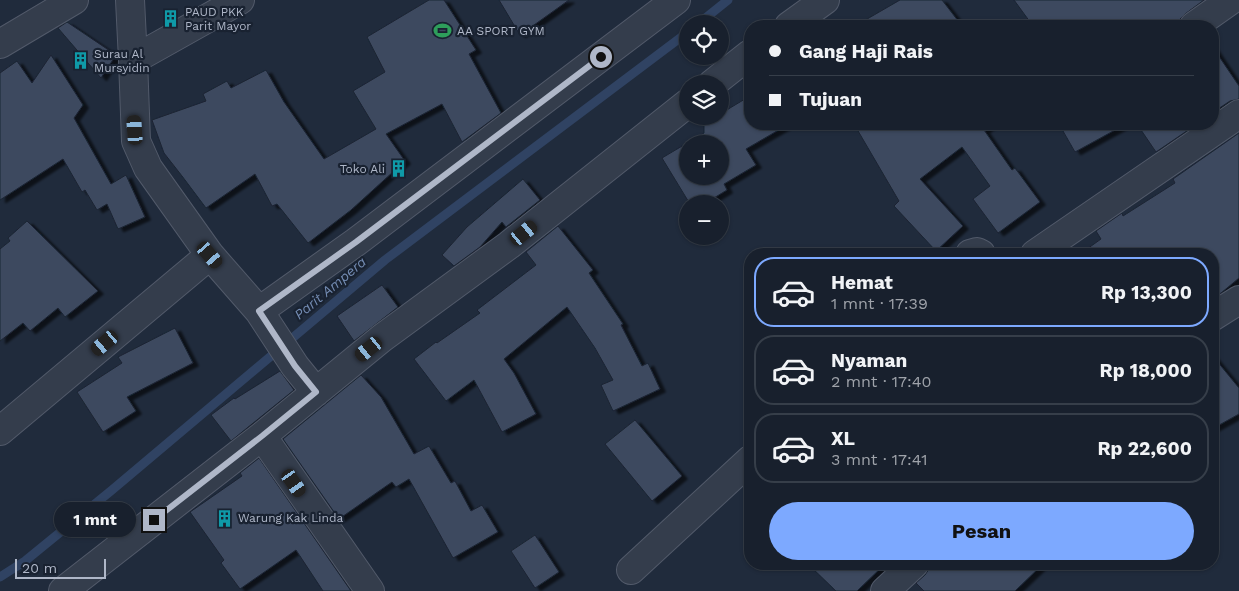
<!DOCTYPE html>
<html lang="id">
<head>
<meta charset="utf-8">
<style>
	:root { --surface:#18202d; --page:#252d39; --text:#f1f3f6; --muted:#9fa3aa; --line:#363e49; --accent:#7da9ff }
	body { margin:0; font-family:"Work Sans",sans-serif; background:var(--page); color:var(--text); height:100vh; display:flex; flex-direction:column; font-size:19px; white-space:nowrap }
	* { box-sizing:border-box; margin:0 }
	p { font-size:16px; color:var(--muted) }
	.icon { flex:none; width:28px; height:28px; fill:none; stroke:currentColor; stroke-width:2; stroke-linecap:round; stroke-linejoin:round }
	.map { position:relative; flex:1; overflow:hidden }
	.sheet { position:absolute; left:744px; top:248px; width:475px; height:322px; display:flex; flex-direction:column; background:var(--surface); border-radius:20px; box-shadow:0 1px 4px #0004,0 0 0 1px var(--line) }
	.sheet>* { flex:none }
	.banner { position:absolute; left:744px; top:20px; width:475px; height:110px; border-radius:20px; box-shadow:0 1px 4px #0004,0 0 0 1px var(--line); display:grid; align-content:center; height:110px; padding:0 25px; background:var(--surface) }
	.fabs { position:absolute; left:679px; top:15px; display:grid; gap:10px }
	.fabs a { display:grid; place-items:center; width:50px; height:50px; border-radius:50%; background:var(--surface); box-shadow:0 1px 4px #0004,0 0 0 1px var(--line); font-size:25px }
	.scale { position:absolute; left:15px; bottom:12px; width:91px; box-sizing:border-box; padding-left:5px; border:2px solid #afb7c8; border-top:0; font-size:14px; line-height:18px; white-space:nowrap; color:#afb7c8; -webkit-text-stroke:4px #192231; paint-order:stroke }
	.end { position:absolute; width:22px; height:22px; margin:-11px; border:6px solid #afb7c8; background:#111; box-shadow:0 0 0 2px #111 }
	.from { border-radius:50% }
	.bubble { position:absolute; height:35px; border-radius:18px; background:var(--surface); box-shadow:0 1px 4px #0004,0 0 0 1px var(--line); font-size:16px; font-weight:700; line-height:35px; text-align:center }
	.car { position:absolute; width:15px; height:30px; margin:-15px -8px; border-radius:6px; box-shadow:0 0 4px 1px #0007; background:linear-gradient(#222 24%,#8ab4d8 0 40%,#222 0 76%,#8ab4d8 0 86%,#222 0) }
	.banner b { display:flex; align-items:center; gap:18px; height:48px; font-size:19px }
	.banner b+b { border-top:1px solid var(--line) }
	.banner i { width:12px; height:12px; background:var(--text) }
	ul { padding:9px 0 0; list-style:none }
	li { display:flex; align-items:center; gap:15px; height:70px; margin:0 10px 8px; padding:0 15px; border:2px solid var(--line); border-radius:20px }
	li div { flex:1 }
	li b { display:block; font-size:19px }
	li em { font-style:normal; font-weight:700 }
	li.active { border-color:var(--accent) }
	li>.icon { width:45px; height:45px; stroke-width:1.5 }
	.action { display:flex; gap:10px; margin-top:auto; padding:10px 25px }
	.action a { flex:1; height:58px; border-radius:30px; background:var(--accent); color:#111; font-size:20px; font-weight:700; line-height:58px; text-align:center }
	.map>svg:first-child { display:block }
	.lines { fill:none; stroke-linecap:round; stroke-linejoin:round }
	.stream { stroke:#304363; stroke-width:9 }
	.building { fill:#3e4a5f; stroke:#1b2433; fill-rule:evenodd; filter:url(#shadow) }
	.minor-casing { stroke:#525a6a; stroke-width:30 }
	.minor { stroke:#343d4c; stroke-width:28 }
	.route { stroke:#afb7c8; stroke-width:6 }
	.labels { text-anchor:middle; stroke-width:4.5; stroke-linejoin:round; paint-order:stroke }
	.poi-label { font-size:12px; fill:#afb7c8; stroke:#192231; text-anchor:start }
	.water-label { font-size:14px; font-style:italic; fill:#748cb3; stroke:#192231 }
</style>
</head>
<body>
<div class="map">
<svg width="1239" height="591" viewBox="0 0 1239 591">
	<defs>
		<filter id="shadow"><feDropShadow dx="5.5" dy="3" stdDeviation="1" flood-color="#0009"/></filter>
	</defs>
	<rect width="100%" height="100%" fill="#202b3c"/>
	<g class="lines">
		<path class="stream" d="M698,24L728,0
			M0,577L25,561L112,490L385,260L688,32"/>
	</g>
	<path class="building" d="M429,0H444L476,50L469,54L501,113L462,142L442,104L386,134L405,161L351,210L308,243L277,204L272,206L255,174L206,208L182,176L164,153L152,120L206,101L203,94L227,81L231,88L266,70L284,102L324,159L376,129L353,91L385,72L367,37Z
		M499,0H569L520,35Z
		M900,0H942L962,26H855Z
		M1014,0H1204L1185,14L1180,19L1179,26H1033Z
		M67,22L116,55L101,78L58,28Z
		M1212,46L1239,86V99L1230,101L1212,113Z
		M51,55L83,105L74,118L111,184L126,175L145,217L118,229L107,204L97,210L85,190L82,192L63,159L0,200V73L17,61L32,83Z
		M750,96V124H789L746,149L756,165L724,184L727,190L704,204H690L662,158L704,133V124L717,116H720V114ZM688,144H720V176H688Z
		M854,124H993L984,130L1012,170L1015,168L1040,202L998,233L973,199L990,186L962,147L920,179L963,226L936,251L894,206L899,201Z
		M1059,124H1126L1075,152Z
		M1137,124H1197L1156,152Z
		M1239,133V278L1221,293L1212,298V254H1080L1101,239L1096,231L1122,213L1123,216L1175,183L1173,179Z
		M523,179L540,200L506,227L502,222L480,247L454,266L442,255L467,227Z
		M27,221L98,291L65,317L58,308L30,331L23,323L0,341V249L10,241L8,238Z
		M558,226L593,270L589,273L623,324L621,325L642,366L648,363L660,389L613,411L601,385L613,380L595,348L567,307L504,359L514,373L536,414L502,432L474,380L446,401L414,359L436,342L437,343L480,313L477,310L536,265L526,252Z
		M382,285L398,307L354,341L337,316Z
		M175,328L193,363L127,397L136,411L103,432L77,392L122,363L118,357Z
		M1212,355L1239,388V414L1212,429Z
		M280,371L294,390L231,441L211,415L234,398L235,399Z
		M361,375L381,397L414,454L429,446L451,483L455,481L471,511L482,505L498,532L453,558L409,479L396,487L392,482L339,519L283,439Z
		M635,420L682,476L652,501L605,444Z
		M259,458L351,591H323L296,550L240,589L221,563L224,560L190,512L242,476L240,473Z
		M535,535L559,572L535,588L511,551Z
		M808,564H885L857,591H836Z
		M929,564H1043L1015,591H924L916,583L925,575L929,569Z"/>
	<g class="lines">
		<defs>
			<path id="minor" d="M130,0L133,60L240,0
				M789,26L825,0
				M1194,26L1231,0
				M0,44L74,0
				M133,60L136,141L148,168L210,255L259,311L295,366L316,392
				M712,84L750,54
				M970,254L977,252L981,254
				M1035,254L1239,114
				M259,311L356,242L676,0
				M1212,317L1239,300
				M0,431L210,255
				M262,436L370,591
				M631,570L750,460
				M63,591L262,436L382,338L509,245L688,103
				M885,591L914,564"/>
		</defs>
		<use href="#minor" class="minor-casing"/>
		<use href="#minor" class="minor"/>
	</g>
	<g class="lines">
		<path class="route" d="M154,520L262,436L316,392L295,366L259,311L356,242L601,57"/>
	</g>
	<defs>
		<symbol id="building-bare" viewBox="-9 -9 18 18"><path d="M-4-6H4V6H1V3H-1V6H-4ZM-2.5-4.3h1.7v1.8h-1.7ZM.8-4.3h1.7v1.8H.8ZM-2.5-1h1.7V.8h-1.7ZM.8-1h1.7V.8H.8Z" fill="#0f9aa8" stroke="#192231" stroke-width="2.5" paint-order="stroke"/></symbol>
		<symbol id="stadium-bare" viewBox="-9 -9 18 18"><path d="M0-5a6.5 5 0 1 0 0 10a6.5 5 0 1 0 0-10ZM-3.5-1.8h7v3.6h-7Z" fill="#2e9e5b" stroke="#192231" stroke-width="2.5" paint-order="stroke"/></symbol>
	</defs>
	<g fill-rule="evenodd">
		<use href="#building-bare" x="158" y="6" width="25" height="25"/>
		<use href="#stadium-bare" x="430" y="18" width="25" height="25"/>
		<use href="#building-bare" x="68" y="48" width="25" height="25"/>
		<use href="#building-bare" x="386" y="156" width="25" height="25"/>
		<use href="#building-bare" x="212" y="506" width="25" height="25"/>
	</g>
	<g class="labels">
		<g class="poi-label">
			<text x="185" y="16">PAUD PKK<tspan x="185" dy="14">Parit Mayor</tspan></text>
			<text x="457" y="35">AA SPORT GYM</text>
			<text x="94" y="58">Surau Al<tspan x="94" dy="14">Mursyidin</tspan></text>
			<text x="385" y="173" text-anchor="end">Toko Ali</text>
			<text x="238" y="522">Warung Kak Linda</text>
		</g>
		<g class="water-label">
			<text transform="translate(330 288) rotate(-40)" y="5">Parit Ampera</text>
		</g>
	</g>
</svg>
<div class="fabs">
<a><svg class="icon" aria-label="locate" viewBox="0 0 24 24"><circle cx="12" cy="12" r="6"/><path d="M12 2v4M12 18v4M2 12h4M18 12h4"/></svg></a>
<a><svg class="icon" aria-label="layers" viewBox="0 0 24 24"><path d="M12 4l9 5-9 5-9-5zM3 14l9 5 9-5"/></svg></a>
<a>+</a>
<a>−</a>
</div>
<div class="scale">20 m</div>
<i class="end from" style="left:601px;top:57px"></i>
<i class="end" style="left:154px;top:520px"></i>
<div class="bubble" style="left:54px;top:502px;width:82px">1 mnt</div>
<i class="car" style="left:135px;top:130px;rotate:356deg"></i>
<i class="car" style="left:524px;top:233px;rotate:51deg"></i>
<i class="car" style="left:210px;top:255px;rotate:139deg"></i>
<i class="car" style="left:105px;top:343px;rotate:230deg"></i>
<i class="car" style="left:369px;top:349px;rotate:231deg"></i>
<i class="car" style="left:294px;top:483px;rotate:145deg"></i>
<div class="banner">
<b><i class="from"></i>Gang Haji Rais</b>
<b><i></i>Tujuan</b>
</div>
<section class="sheet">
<ul>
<li class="active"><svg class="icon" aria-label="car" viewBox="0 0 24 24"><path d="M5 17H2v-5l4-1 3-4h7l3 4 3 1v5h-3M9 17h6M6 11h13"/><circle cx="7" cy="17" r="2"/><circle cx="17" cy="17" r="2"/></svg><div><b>Hemat</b><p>1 mnt · 17:39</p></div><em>Rp 13,300</em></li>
<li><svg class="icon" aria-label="car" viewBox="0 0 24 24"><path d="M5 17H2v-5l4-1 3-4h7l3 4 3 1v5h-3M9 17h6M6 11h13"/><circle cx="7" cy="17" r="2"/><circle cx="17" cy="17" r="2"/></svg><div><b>Nyaman</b><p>2 mnt · 17:40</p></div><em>Rp 18,000</em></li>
<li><svg class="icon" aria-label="car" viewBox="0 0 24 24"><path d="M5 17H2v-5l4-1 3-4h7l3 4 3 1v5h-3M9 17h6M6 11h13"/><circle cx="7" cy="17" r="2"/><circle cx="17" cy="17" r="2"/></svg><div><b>XL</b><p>3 mnt · 17:41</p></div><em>Rp 22,600</em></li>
</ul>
<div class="action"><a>Pesan</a></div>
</section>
</div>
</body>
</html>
